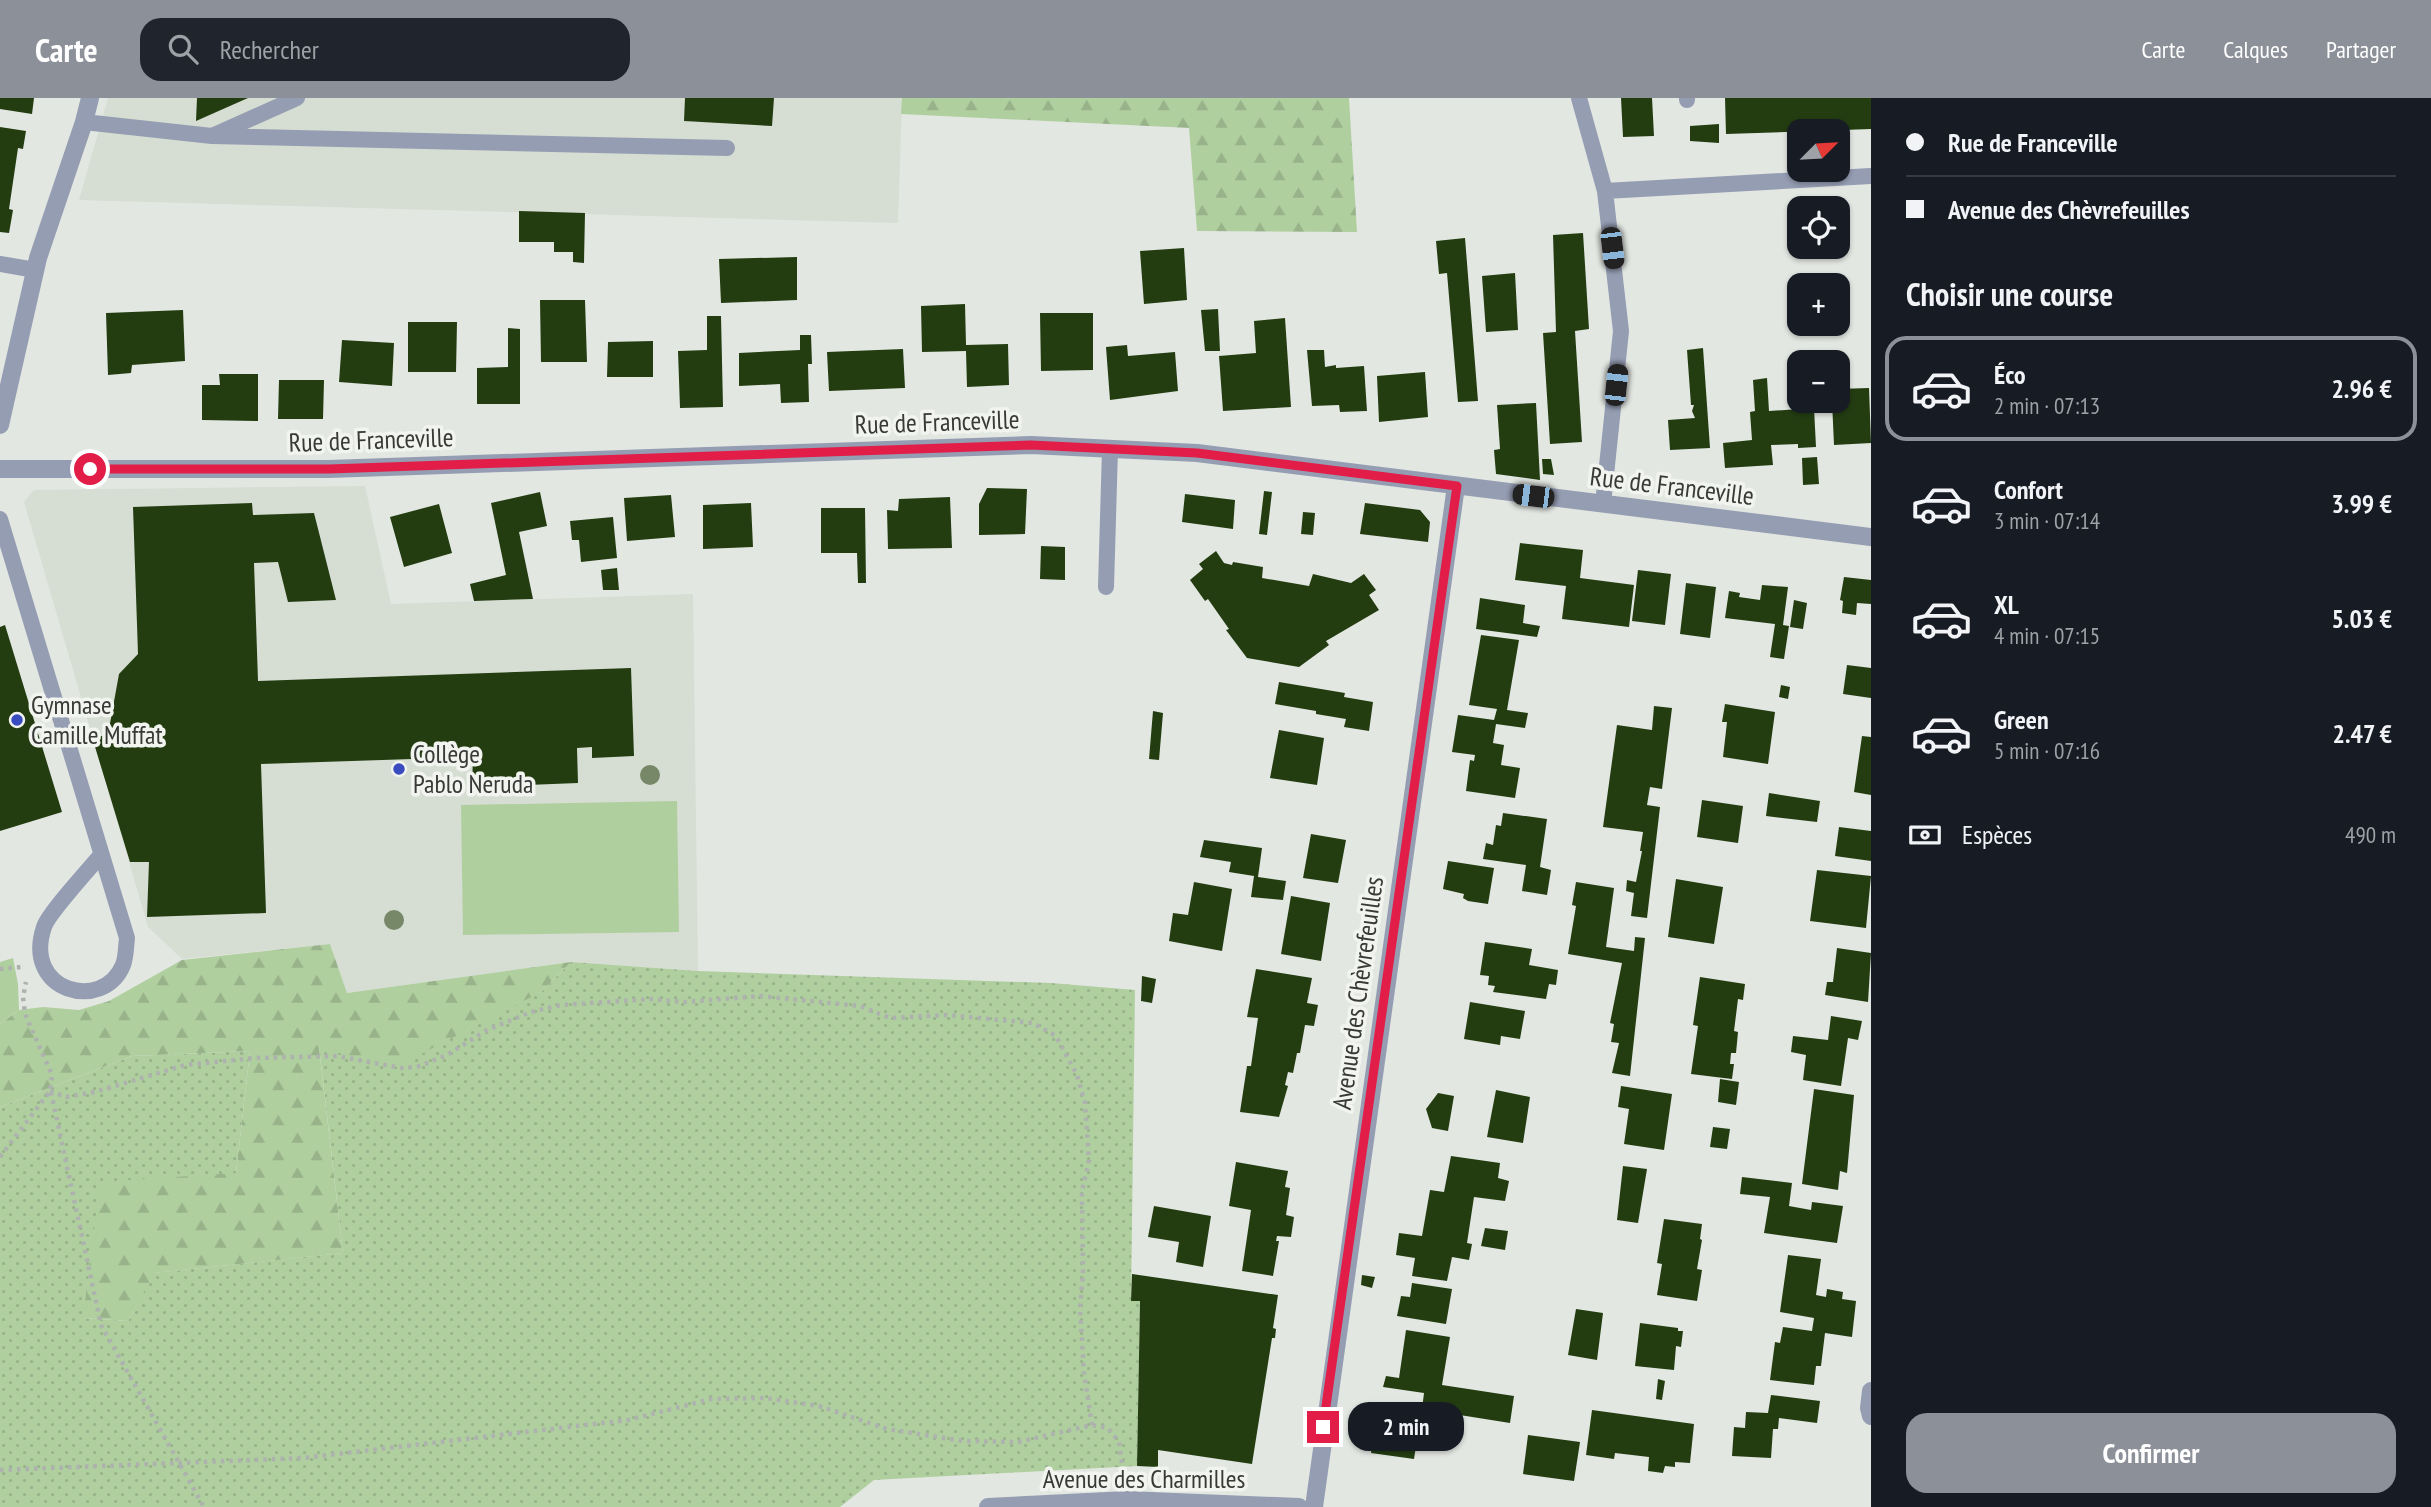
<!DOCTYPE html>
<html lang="fr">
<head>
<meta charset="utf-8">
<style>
	:root { --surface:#171b24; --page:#20242c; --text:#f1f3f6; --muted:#9ea1a6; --line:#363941; --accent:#8c9099 }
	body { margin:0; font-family:"PT Sans Narrow",sans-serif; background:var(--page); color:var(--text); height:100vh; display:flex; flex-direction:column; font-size:26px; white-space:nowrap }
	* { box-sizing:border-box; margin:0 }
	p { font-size:23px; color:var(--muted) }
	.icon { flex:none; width:38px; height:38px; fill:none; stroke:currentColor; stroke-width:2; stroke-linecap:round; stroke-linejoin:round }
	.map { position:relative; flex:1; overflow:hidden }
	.details { display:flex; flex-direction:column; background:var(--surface); width:560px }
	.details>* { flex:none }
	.hud { display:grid; align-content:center; height:154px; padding:0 35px; background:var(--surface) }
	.needle { width:46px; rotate:66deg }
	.buttons { position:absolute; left:1787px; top:21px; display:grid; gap:14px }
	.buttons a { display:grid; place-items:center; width:63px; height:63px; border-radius:14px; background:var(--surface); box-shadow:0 2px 5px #0004; font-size:35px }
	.end { position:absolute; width:32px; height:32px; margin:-16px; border:9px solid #e11d48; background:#fff; box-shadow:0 0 0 4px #fff }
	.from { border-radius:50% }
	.bubble { position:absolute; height:49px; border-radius:21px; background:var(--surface); box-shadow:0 2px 5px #0004; font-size:23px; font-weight:600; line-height:49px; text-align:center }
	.car { position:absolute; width:21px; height:42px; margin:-21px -10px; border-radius:9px; box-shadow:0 0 5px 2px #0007; background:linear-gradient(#222 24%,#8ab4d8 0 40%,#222 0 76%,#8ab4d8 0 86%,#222 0) }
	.hud b { display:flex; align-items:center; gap:24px; height:66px; font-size:26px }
	.hud b+b { border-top:2px solid var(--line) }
	.hud i { width:18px; height:18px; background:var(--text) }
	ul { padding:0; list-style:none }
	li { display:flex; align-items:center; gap:21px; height:105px; margin:0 14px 10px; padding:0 21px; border:4px solid transparent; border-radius:21px }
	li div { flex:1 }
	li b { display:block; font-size:26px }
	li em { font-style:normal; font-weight:600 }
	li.selected { border-color:var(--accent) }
	li>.icon { width:63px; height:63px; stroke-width:1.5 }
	h2 { padding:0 35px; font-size:32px; line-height:84px }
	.pay { display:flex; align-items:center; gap:18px; height:77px; padding:0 35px; font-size:26px }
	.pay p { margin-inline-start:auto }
	.action { display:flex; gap:14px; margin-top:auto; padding:14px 35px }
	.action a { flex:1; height:80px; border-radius:21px; background:var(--accent); color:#fff; font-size:28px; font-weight:600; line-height:80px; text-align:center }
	header { display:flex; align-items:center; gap:42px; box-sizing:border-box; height:98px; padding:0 35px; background:var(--accent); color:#fff }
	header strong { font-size:33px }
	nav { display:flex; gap:38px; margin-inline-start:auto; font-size:24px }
	.search { width:490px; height:63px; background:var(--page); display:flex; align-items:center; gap:18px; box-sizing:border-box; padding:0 24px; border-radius:21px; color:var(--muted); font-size:26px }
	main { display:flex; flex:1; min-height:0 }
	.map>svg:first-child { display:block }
	.built { fill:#d6ddd2 }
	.grass { fill:url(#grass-dots) }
	.forest { fill:url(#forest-firs) }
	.pitch { fill:#b0cf9f }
	.building { fill:#233d11 }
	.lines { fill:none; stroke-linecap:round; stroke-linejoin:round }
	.path { stroke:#aeb2ae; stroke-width:4.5; stroke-dasharray:3.5 5; stroke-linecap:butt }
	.service { stroke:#959db3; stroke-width:16 }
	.minor { stroke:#959db3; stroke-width:18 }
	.tertiary { stroke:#959db3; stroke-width:18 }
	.tree { fill:#768868 }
	.route { stroke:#e11d48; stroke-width:9 }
	.poi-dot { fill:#394cbf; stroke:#f1f4ef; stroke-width:2.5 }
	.labels { text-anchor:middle; stroke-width:7; stroke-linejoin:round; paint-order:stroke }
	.street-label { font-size:26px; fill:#383a38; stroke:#f1f4ef }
	.poi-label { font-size:26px; fill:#383a38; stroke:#f1f4ef; text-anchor:start }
</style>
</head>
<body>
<header>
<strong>Carte</strong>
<div class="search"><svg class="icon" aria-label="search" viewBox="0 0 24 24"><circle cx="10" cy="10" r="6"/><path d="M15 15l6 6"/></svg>Rechercher</div>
<nav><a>Carte</a><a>Calques</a><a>Partager</a></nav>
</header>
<main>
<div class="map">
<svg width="1871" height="1409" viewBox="0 0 1871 1409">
	<defs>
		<pattern id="grass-dots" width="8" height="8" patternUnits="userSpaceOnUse" patternTransform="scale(1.75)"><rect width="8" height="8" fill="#b0cf9f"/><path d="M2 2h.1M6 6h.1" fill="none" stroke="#98b28a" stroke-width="1.8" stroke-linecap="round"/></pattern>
		<pattern id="forest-firs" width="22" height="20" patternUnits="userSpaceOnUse" patternTransform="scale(1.75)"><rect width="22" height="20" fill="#b0cf9f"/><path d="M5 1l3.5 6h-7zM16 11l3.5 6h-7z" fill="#98b28a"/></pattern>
	</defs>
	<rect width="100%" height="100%" fill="#e3e7e2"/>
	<path class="built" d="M108,0H902L898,125L79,102Z
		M365,388L391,506L693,496L698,873L571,864L347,895L330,846L182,861L148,829L24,404L34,392Z"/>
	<path class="grass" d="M571,864L698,873L1051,885L1135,892L1131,1203H1140L1137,1368L874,1382L840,1409H0V1009L132,958L250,953L236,1075L83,1220L128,1223L153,1175L343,1155L319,949L541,894Z"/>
	<path class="forest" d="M902,0H1349L1357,134L1197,133L1189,30L901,16Z
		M330,846L347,895L571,864L541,894L396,969L319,950L343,1155L154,1175L128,1223L83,1220L100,1084L236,1075L250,953L132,958L0,1009V926L19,912L43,909L79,912L109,903L182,862Z"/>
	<path class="pitch" d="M677,703L679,834L463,837L461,707Z
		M13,860L18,886L19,912L0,926V864Z"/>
	<path class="building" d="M0,0H34L32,16L0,11Z
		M197,0H248L196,23Z
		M685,0H774L772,28L684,23Z
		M1621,0H1652L1654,38L1623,39Z
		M1725,0H1871V31L1726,36Z
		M1719,26V45L1690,43V28Z
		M0,29L26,33L23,51L18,50L9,111L13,112L9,135L0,134Z
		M519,113L585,115L584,165L573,164V154H554V144H519Z
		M1583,135L1589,231L1575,233L1582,344L1550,346L1543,235L1556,234L1553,137Z
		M1465,140L1478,303L1458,304L1447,175L1439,176L1436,143Z
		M1184,150L1187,202L1144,206L1140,153Z
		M797,159V202L721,205L719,161Z
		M1515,175L1518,232L1486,234L1482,178Z
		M540,202H585L587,264H541Z
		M965,206L966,247L1008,246L1009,287L967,289L966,253L922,254L921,208Z
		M1218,211L1220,253H1205L1201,212Z
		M183,212L185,263L132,267L131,275L108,277L106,215Z
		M1040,215H1093V272L1041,273Z
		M707,218H721L723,309L680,310L678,253L707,252Z
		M1285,220L1291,309L1223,313L1219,258L1256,255L1254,223Z
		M408,224H457L456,274H408Z
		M508,230L520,231V306H477V270L508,269Z
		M800,237H811L812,266H808L809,304L781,305L780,286L739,288V255L800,252Z
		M342,242L394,245L392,288L339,284Z
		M653,243V279H607L608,244Z
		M1127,247L1128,258L1175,254L1178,293L1110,302L1106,249Z
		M1703,250L1710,350L1670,352L1668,322L1695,320L1692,313L1694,307H1691L1687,252Z
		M903,251L905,290L829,293L827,254Z
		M1307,252H1324L1325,269L1336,267V270L1364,268L1367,313L1340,314L1339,307L1312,308Z
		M1425,274L1428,319L1379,324L1377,278Z
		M219,276H258V323L202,322V287H220Z
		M1767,280L1769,313L1814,310L1816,349L1798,350V346L1771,347L1773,367L1725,370L1723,345L1752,342L1750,314L1755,313L1753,282Z
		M279,282H324L323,321H278Z
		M1869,290L1871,345L1834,347L1832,303H1838V291Z
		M1536,305L1540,382L1496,376L1494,352L1500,351L1497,307Z
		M1817,359L1819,386L1803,387L1802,360Z
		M1542,361H1551L1554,377L1543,376Z
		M987,390L1027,391L1025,436L979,437V406Z
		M1264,393L1272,394L1267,437L1259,436Z
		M540,394L547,428L519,434L533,501L474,503L470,486L506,477L491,405Z
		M1185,396L1235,402L1233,431L1182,424Z
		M671,397L675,439L627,443L624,400Z
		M950,399L952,450L888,451L887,412L898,413L899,401Z
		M252,405L253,417L314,415L336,502L288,504L278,464L254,465L258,583L631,570L634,658L592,660V649L577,650L578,685L472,689L473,659L261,666L266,815L147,819L149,764H130L92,639L141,634L140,630L109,631L119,576L138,556L133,409Z
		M751,405L753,449L703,451V407Z
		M1365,405L1420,412L1430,424L1428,444L1360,436Z
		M439,406L452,455L404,469L390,419Z
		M821,410H865L866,485H858L857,455H821Z
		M1303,414L1315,415L1313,437L1301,436Z
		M613,419L617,460L581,464L579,442H572L570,423Z
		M1520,445L1583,452L1580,480L1634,487L1629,529L1562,521L1566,488L1515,482Z
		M1041,448L1065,449V482L1040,481Z
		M1216,453L1224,465L1232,467L1233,464L1263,469L1262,480L1309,488L1313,476L1351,485L1364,476L1376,492L1369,497L1379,512L1326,543L1329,547L1299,569L1247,560L1226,532L1229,531L1208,501L1205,503L1190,482L1203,471L1199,466Z
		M617,470L619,492H603L601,472Z
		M1638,472L1671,476L1665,527L1632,523Z
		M1844,479L1871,482V506L1857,505L1856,517L1842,515L1843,503L1840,502Z
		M1686,485L1716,489L1710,540L1680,536Z
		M1762,487L1788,489L1783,527L1789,528L1784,561L1770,559L1775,526L1725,520L1729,493L1740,495L1739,499L1760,502Z
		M1480,500L1525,507L1523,525L1540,528L1537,539L1476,531Z
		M1794,502L1807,505L1803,531L1790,529Z
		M5,527L62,714L0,733V529Z
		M1481,537L1519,542L1507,612L1528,615L1525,630L1496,626L1493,645L1504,647L1501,667L1520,670L1515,700L1466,693L1470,662L1474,663L1475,657L1452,654L1458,617L1494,622L1497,611L1469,607Z
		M1847,567L1871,570V600L1843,596Z
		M1279,584L1345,595L1344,599L1373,604L1369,633L1344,629L1346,621L1316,616V613L1275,606Z
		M1781,587L1790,589L1788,601L1779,599Z
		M1725,606L1775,614L1768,666L1723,659L1727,624H1722Z
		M1654,608L1672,610L1662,691L1650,689L1647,707L1660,709L1647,820L1631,818L1634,795L1626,793L1627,782L1636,784L1642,753H1640L1643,734L1603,729L1617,627L1652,632Z
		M1153,613L1163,615L1159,662L1149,661Z
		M1279,632L1324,640L1317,687L1270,680Z
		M1862,638L1871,639V697L1854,694Z
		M1769,695L1820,703L1817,724L1766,718Z
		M1702,702L1743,708L1738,745L1697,739Z
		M1503,715L1547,721L1540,769L1551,772L1547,797L1522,793L1526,767L1483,761L1486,745L1493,747L1496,727L1501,728Z
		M1839,729L1871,733V763L1835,758Z
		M1311,736L1346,742L1338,785L1303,780Z
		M1204,742L1262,750L1258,779L1286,783L1283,802L1251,799L1254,778L1229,774L1231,764L1200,759Z
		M1448,763L1494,770L1488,806L1468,803L1463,800L1464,796L1443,791Z
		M1817,772L1871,778L1866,830L1810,823Z
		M1676,781L1723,789L1714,846L1668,839Z
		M1194,784L1232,791L1222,853L1169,843L1173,815L1188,817Z
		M1576,784L1614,790L1606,849L1634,853L1635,839L1645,840L1630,978L1612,975L1619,945L1611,944L1614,926L1610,925L1622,865L1568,856L1576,808L1572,807Z
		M1291,798L1330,805L1321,863L1281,856Z
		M1485,844L1532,851L1529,867L1558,872L1556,887L1549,886L1546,901L1493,894L1495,888L1488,887L1489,878L1480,877Z
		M1837,850L1871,855L1868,904L1825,897L1827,884H1833Z
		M1256,871L1312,880L1307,905L1318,907L1314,928L1305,927L1300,955H1297L1293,975L1288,974L1285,987L1288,988L1279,1019L1240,1014L1247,968H1251L1258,920L1247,919Z
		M1142,878L1156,881L1152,905L1141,903Z
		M1700,879L1745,886L1743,902L1738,901L1734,933L1738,934L1736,955H1731L1730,966H1734L1732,981L1691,976L1698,928L1693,927Z
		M1470,904L1525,913L1520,941L1501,938L1500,947L1464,941Z
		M1831,918L1862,923L1858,942L1848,940L1841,988L1803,982L1806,957L1791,954L1793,938L1828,942Z
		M1720,981L1739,984L1736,1007L1718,1004Z
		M1621,988L1672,996L1664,1052L1624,1046L1629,1011L1618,1009Z
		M1814,991L1854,997L1847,1075L1840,1073L1838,1092L1802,1086Z
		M1496,992L1530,999L1523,1045L1487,1039Z
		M1438,995L1454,998L1448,1033L1432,1030L1426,1011Z
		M1713,1029L1730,1031L1727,1051L1710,1049Z
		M1451,1058L1500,1065L1498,1080L1509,1083L1505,1103L1474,1099L1467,1145L1472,1146L1469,1162L1452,1159L1447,1183L1412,1178L1415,1160L1396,1157L1399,1135L1422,1138L1430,1092L1444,1094Z
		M1236,1064L1288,1073L1285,1089L1290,1090L1286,1117L1294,1119L1291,1139L1277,1138L1276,1143H1279L1273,1178L1242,1173L1251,1112L1229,1108Z
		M1623,1068L1647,1071L1638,1125L1617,1122Z
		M1742,1079L1792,1085L1789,1108L1811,1112L1812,1104L1843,1108L1837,1145L1764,1135L1770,1099L1740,1096Z
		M1154,1108L1211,1118L1203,1169L1176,1164L1179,1144L1148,1139Z
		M1664,1121L1702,1126L1700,1141L1702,1142L1697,1171L1702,1172L1697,1203L1657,1197L1662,1166L1657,1165Z
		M1485,1130L1508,1133L1505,1152L1481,1148Z
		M1788,1157L1821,1161L1816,1197L1826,1199L1827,1191L1843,1194L1842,1201L1856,1203L1852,1239L1825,1235L1821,1268H1816L1814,1287L1770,1282L1775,1244L1780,1245L1783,1229L1812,1233L1814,1220L1780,1214Z
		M1132,1176L1278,1197L1273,1230L1276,1231L1275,1240H1272L1252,1366L1158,1352V1369L1137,1368L1140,1203H1131Z
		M1362,1177L1375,1179L1372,1190L1361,1187Z
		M1412,1185L1452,1191L1446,1226L1397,1218L1401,1198L1410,1199Z
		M1576,1211L1603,1215L1597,1262L1568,1257Z
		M1640,1225L1678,1230V1233H1683L1681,1249L1676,1248L1674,1272L1635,1268Z
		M1406,1232L1450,1239L1442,1287L1514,1298L1510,1325L1422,1311L1424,1295L1383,1289L1386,1278L1399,1280Z
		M1658,1281L1665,1283L1662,1302L1656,1301Z
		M1771,1297L1820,1303L1817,1325L1779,1320L1778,1331H1773L1771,1360L1732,1358L1734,1329L1745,1330L1746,1314L1768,1315Z
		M1592,1312L1694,1326L1690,1365L1675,1364V1369L1665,1368L1663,1375L1648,1373L1649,1359L1615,1355L1614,1361L1586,1357Z
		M1376,1317L1420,1323L1414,1361L1371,1355Z
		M1528,1337L1580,1344L1574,1383L1523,1376Z"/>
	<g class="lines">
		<path class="path" d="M0,871L21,869
			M50,993L66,999L95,994L185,967L255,960L337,958L401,970L417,969L447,957L487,932L531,914L561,907L651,901L684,904L760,898L860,908L890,920L947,917L1033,925L1056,938L1077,977L1085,1005L1089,1063L1082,1093L1083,1176L1080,1210L1084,1275L1092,1327
			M51,994L101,1227L204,1409
			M0,1059L50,993L52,977L25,916L23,899L26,884
			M0,1372L303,1360L628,1322L711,1301L766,1300L819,1308L887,1331L963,1343L1018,1344L1092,1327L1108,1330L1119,1344L1124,1380"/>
		<path class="service" d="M1579,0L1605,93L1621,233L1603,406
			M1687,0V2
			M84,24L212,38L297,0
			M212,38L727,50
			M1605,93L1871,78
			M0,166L35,172
			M0,421L127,840C126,848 126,860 123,867C103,915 22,894 44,829C48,816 89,771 101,757
			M1106,489L1110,351"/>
		<path class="minor" d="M0,327L38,160L84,24L90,0
			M1871,1293L1869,1310L1871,1318
			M988,1409L1127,1402L1299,1409
			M1314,1409L1456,388"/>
		<path class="tertiary" d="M0,371H329L1031,347L1197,355L1871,439"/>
	</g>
	<g class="tree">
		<circle cx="650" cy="677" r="10"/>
		<circle cx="394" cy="822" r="10"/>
	</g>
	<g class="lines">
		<path class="route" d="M90,371H329L1031,347L1197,355L1457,388L1323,1329"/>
	</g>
	<g class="poi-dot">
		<circle cx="17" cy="622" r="7"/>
		<circle cx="399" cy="671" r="7"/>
	</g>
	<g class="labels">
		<g class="street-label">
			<text transform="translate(937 324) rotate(-2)" y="9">Rue de Franceville</text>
			<text transform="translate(371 342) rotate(-2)" y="9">Rue de Franceville</text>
			<text transform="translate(1672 388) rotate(7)" y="9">Rue de Franceville</text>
			<text transform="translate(1358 895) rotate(-82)" y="9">Avenue des Chèvrefeuilles</text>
			<text x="1144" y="1390">Avenue des Charmilles</text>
		</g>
		<g class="poi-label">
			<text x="31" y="616">Gymnase<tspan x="31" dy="30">Camille Muffat</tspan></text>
			<text x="413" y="665">Collège<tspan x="413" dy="30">Pablo Neruda</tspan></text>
		</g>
	</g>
</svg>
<div class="buttons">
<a><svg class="needle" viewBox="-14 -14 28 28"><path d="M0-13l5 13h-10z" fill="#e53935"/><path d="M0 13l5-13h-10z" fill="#9ea1a6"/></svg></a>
<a><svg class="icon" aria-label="locate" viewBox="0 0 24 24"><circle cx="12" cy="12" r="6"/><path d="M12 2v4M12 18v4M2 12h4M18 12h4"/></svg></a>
<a>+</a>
<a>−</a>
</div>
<i class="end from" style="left:90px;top:371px"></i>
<i class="end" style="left:1323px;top:1329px"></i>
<div class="bubble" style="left:1348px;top:1304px;width:116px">2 min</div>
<i class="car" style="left:1612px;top:150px;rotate:173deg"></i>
<i class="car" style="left:1616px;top:287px;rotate:6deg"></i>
<i class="car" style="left:1533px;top:398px;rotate:277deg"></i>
</div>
<section class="details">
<div class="hud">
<b><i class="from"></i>Rue de Franceville</b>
<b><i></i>Avenue des Chèvrefeuilles</b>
</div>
<h2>Choisir une course</h2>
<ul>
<li class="selected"><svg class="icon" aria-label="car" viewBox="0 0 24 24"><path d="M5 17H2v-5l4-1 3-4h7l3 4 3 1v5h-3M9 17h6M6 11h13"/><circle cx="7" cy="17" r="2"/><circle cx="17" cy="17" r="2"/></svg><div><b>Éco</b><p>2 min · 07:13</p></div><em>2.96 €</em></li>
<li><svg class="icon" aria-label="car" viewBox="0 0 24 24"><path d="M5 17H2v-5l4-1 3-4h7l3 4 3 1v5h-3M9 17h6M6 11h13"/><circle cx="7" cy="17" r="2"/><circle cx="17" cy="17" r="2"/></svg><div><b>Confort</b><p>3 min · 07:14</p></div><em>3.99 €</em></li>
<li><svg class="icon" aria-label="car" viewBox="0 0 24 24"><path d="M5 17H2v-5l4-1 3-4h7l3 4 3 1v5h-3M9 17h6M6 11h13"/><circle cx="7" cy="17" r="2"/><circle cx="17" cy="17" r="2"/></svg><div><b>XL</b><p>4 min · 07:15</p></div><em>5.03 €</em></li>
<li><svg class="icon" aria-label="car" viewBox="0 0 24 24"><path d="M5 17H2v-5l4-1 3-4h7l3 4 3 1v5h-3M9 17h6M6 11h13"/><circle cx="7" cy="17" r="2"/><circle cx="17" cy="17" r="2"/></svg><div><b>Green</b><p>5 min · 07:16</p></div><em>2.47 €</em></li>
</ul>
<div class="pay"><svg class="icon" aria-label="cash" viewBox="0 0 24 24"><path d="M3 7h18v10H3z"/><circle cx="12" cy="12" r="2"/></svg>Espèces<p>490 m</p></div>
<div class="action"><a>Confirmer</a></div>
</section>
</main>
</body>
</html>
